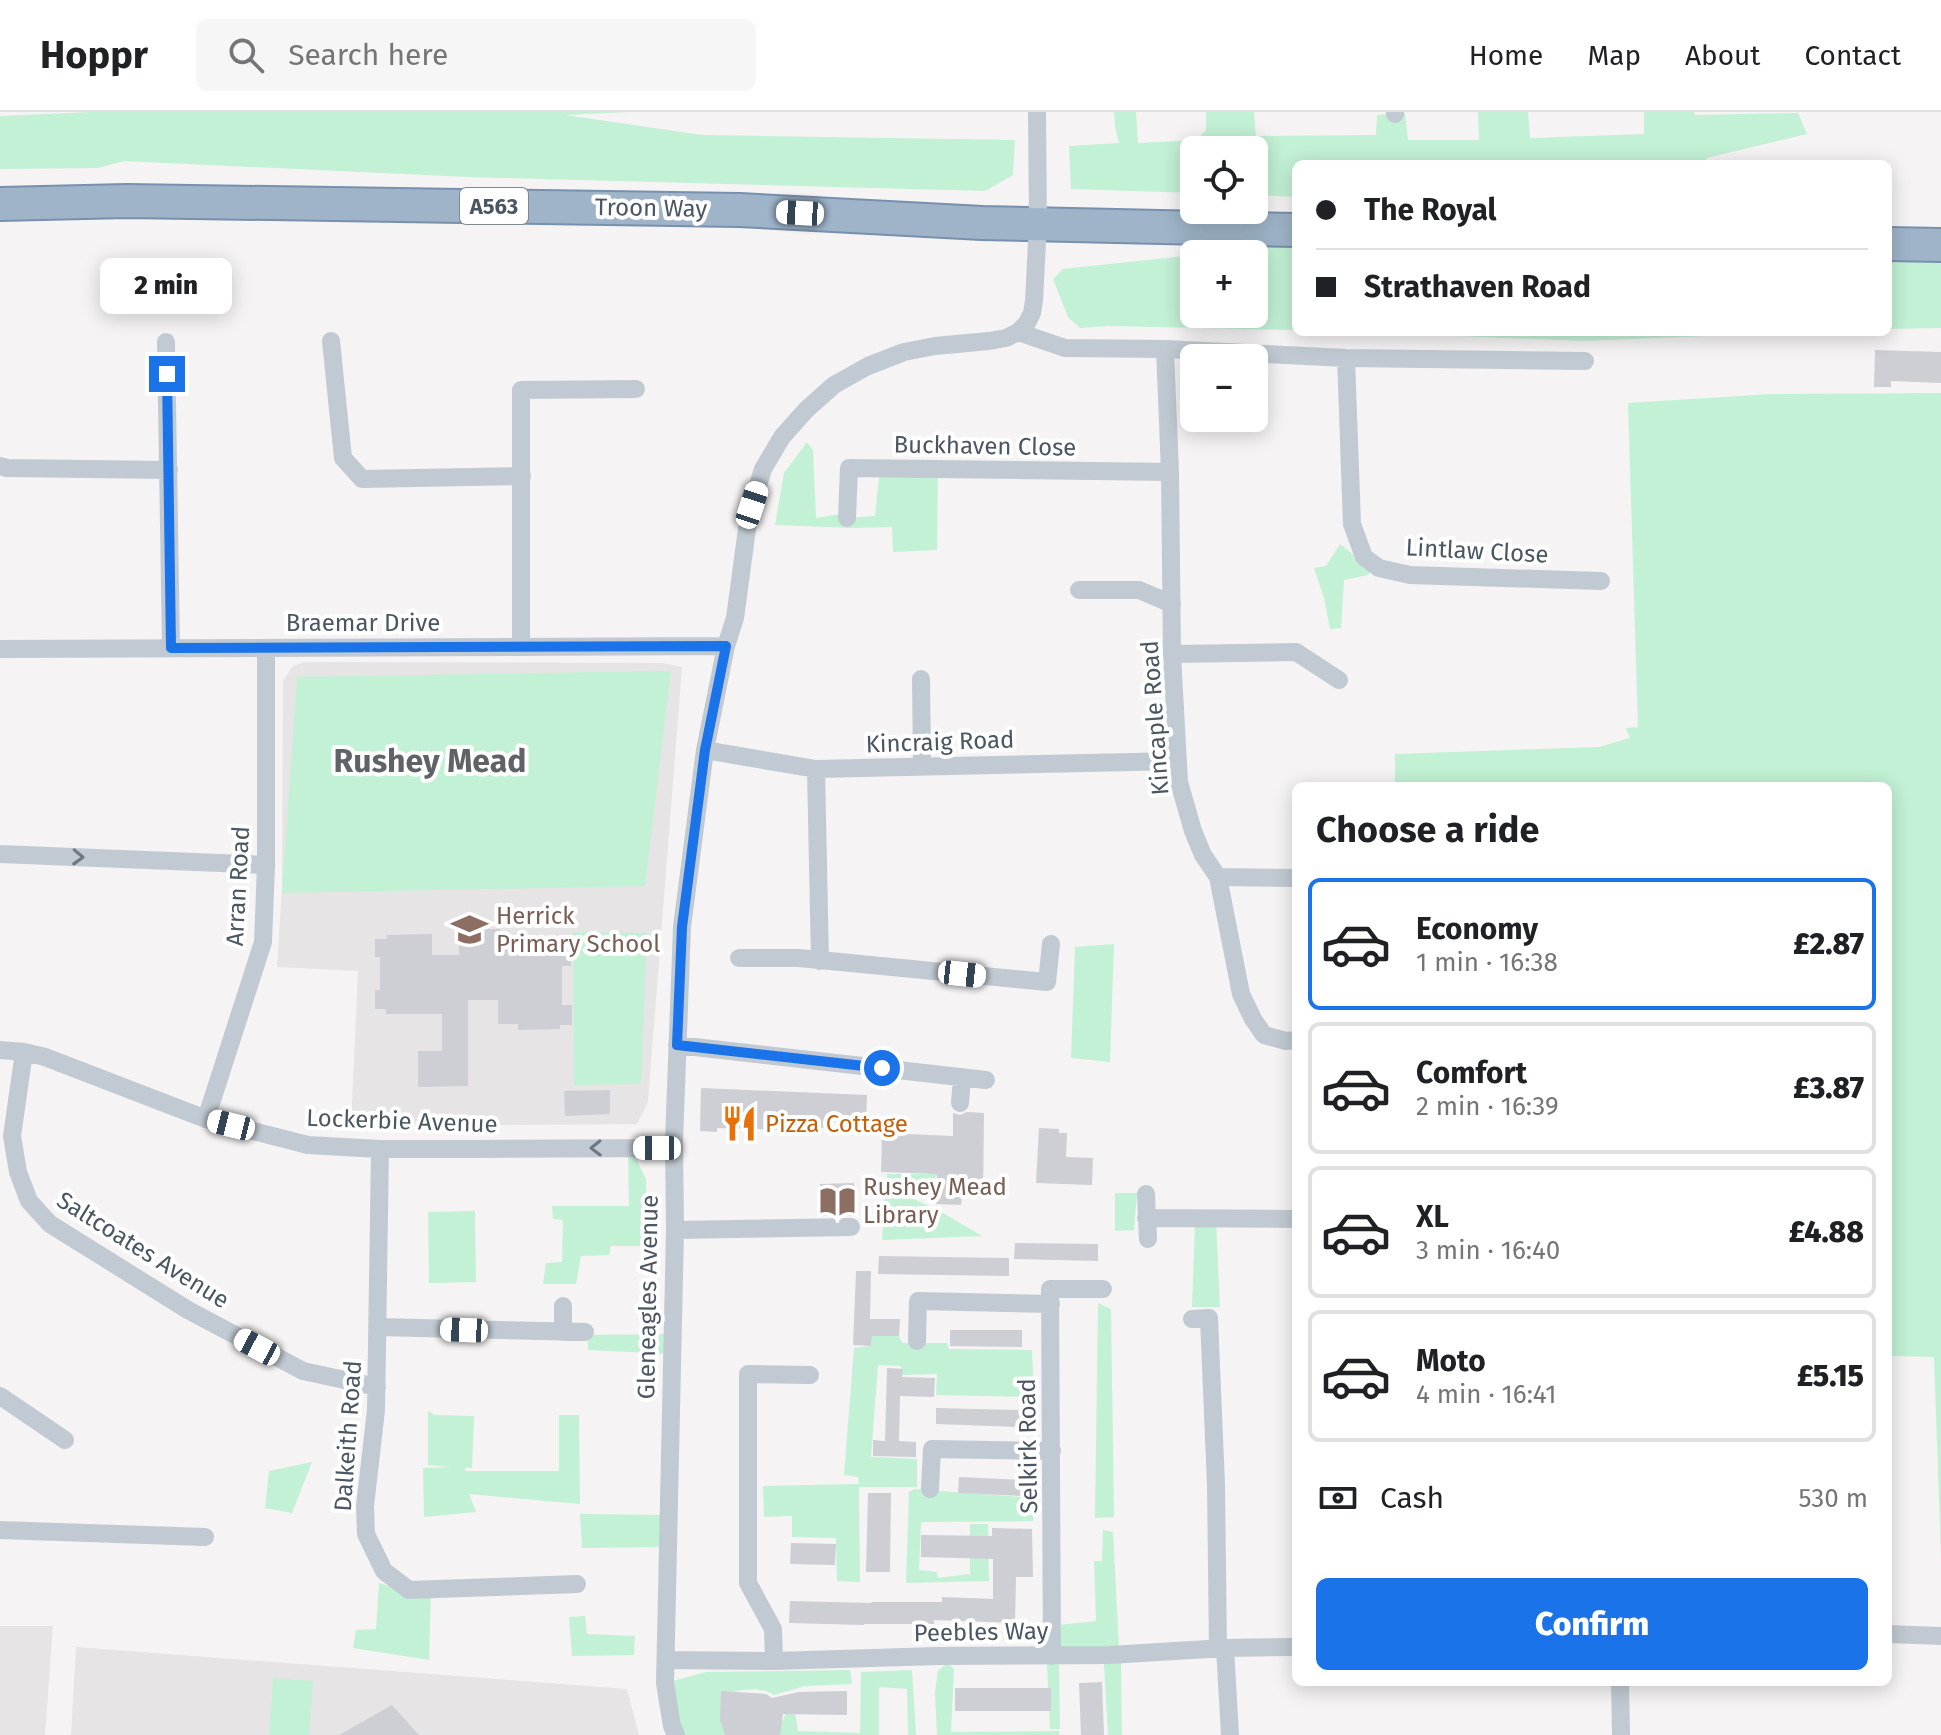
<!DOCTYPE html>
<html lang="en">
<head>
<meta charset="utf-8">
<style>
	:root { --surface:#fff; --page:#f6f6f6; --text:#202124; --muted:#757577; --line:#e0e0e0; --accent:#1a73e8 }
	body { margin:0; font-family:"Fira Sans",sans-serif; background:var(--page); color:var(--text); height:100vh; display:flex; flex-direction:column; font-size:30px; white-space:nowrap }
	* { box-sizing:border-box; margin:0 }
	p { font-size:26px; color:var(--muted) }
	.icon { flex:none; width:44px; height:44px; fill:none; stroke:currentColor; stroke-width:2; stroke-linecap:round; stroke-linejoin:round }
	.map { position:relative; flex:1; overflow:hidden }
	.sheet { position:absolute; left:1292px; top:670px; width:600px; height:904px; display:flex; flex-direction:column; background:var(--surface); border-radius:12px; box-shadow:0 4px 20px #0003 }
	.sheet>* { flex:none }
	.guide { position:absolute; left:1292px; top:48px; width:600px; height:176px; border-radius:12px; box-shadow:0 4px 20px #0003; display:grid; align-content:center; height:176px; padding:0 24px; background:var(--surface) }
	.tools { position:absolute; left:1180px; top:24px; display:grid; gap:16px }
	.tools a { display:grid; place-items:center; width:88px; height:88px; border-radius:12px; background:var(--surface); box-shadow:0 4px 20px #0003; font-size:40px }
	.end { position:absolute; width:36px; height:36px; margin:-18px; border:10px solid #1a73e8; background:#fff; box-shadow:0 0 0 4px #fff }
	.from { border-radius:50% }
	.bubble { position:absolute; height:56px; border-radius:12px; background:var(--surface); box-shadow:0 4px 20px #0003; font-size:26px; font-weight:800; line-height:56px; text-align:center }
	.car { position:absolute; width:24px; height:48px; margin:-24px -12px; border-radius:10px; box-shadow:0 0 6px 2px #0007; background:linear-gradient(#fff 24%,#345 0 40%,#fff 0 76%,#345 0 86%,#fff 0) }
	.guide b { display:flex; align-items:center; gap:28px; height:76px; font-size:30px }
	.guide b+b { border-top:2px solid var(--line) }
	.guide i { width:20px; height:20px; background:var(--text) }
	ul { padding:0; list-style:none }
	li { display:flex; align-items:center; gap:24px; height:132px; margin:0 16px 12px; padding:0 8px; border:4px solid var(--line); border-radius:12px }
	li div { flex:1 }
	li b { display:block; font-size:30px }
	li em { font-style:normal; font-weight:800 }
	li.active { border-color:var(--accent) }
	li>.icon { width:72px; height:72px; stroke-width:1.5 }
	h2 { padding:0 24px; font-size:36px; line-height:96px }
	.pay { display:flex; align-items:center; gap:20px; height:88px; padding:0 24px; font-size:30px }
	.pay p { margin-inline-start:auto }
	.primary-button { display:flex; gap:16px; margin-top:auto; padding:16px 24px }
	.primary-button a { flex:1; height:92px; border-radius:12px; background:var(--accent); color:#fff; font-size:32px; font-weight:800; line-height:92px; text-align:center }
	header { display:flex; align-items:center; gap:48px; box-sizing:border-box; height:112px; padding:0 40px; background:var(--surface); border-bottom:2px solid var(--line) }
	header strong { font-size:38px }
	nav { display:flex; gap:44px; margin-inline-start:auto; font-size:28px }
	.search { width:560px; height:72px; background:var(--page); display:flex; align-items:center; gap:20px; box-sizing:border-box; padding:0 28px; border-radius:12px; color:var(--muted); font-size:30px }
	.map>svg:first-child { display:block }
	.education { fill:#e6e4e5 }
	.green { fill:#c3f1d5 }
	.building { fill:#cdcfd5 }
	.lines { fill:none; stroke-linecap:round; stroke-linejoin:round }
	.trunk-casing { stroke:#7690ad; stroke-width:36 }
	.minor { stroke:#c1cad2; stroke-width:18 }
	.trunk { stroke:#9fb4c9; stroke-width:32 }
	.oneway { stroke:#6e7983 }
	.route { stroke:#1a73e8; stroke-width:10 }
	.labels { text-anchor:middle; stroke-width:8; stroke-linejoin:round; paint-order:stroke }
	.shield { fill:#fff; stroke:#808990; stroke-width:2 }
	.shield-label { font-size:22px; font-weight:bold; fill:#4a5661 }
	.street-label { font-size:24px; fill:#4a5661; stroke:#fff }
	.education-label { font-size:24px; fill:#785e54; stroke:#fff; text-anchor:start }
	.food-label { font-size:24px; fill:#c56008; stroke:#fff; text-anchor:start }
	.district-label { font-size:32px; font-weight:bold; fill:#5f6368; stroke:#fff }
</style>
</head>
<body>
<header>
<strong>Hoppr</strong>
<div class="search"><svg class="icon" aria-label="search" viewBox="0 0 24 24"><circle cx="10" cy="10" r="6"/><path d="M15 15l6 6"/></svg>Search here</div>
<nav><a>Home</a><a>Map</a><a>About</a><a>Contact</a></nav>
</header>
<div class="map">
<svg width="1941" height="1623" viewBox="0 0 1941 1623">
	<rect width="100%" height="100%" fill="#f5f3f3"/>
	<path class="education" d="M304,550L663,551L682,555L648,990L637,1012L351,1014L358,859L277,855L282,775L283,569L292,555Z
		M0,1514H53L45,1623H0Z
		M76,1535L627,1577L639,1623H71Z"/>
	<path class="green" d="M92,0H630L565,3L702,23L1015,28L1013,63L985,79L468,65L124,49L98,56L0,57V4Z
		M1114,0H1136L1138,31L1197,28L1206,18V0H1254L1256,24L1376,23L1377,3L1405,1L1408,28H1479L1478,0H1528L1530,26L1644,22V0H1694L1695,3L1798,1L1807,22L1706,46L1709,52H1296V85L1254,83V38H1194V81L1071,77L1069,34L1119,31L1115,15Z
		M1296,132V218L1108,214L1080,216L1068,205L1053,167L1063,157L1194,143V202H1254V142H1206Z
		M1888,137L1941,138V216L1888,217Z
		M1359,220H1805L1584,229Z
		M1941,281V1445L1934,1245L1888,1244V674H1395V642L1599,635L1630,626L1626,616L1638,615L1628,291L1770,282Z
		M807,330L813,338L816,406L840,402L847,406L875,404L880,357H938L937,438L893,440L892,415L851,416L775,413L784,361Z
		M1340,432L1371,457L1368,463L1344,468L1341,516L1330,517L1324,486L1314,456L1326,454Z
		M671,559L645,774L282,781L297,565Z
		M573,820L647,821L641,972L574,973Z
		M1114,832L1110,950L1071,946L1075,835Z
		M628,1042L634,1043L646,1067L647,1134H611L609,1143L581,1144L576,1172H543L546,1151L562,1150L563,1108L553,1107L552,1094H629Z
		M887,1062H938C923,1081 907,1077 887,1069Z
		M885,1074L938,1098L982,1124L882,1128Z
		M1115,1081H1137L1134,1118L1115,1119Z
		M475,1099L476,1170L429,1171L428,1100Z
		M1216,1109L1220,1195H1192L1195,1110Z
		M1098,1191L1111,1197L1114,1405L1095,1406Z
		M670,1222V1242L588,1238V1223Z
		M872,1224H899L902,1231H947L949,1237L1032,1238L1034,1285L936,1283L937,1262L902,1263L901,1254L878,1253L871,1345L917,1347V1375H859L860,1470L837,1469L836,1426L792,1425V1404L764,1405L763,1374L859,1372L858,1365L844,1363L854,1236L871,1234Z
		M428,1299L435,1303L474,1304L472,1356H465L466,1359H559V1303H579L580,1392L469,1382L476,1400L424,1405L423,1356L451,1355L428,1353Z
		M312,1350L292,1401L265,1396L269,1359Z
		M914,1377L1034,1386L1033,1409L921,1410L919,1458L937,1460L938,1466L969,1462L970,1464V1412H988L989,1469L906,1471L909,1380Z
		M580,1402L666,1403L665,1435L582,1436Z
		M1103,1418L1113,1420L1119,1537H1060L1059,1513L1096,1509L1094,1449H1102Z
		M379,1471L401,1478L431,1480L429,1548L353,1536L356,1518L376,1517Z
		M585,1504L587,1522L635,1524L634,1543L572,1544L569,1505Z
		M1121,1550L1122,1623H1108L1104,1552Z
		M947,1551L954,1557L951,1620L1059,1619V1623H937L935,1580L938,1559Z
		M1047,1552H1059L1060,1617H1050Z
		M850,1558L852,1572L805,1574L774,1583C760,1575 747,1577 732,1580L723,1603L725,1623H676L665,1571L706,1560Z
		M912,1558L916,1623H908L907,1577L879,1575V1623H776L788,1597L795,1601L798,1619L860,1621L861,1560Z
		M273,1566L313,1569L309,1623H269Z"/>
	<path class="building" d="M1875,238L1941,240V271L1891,269V275H1874Z
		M459,806H483V817H500V827L562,826V831H571V854H562V893H572V913H560V917L518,918V912H498V888H468V974L418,975V939H442V902H386V897H375V878H380V845H375V827H387L386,823L432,822V843H459Z
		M701,976L867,983L866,1011L833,1010V1016L788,1015V1018L717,1016V1020L700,1019Z
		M610,978V1002L565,1004L564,979Z
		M967,1000L984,1001L983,1086L962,1085L961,1093L936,1092L937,1062L881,1060L882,1021L953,1024V1001L960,1003Z
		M1039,1016L1059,1017V1021H1067L1066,1045L1093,1046L1092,1073L1036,1071Z
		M854,1071V1104H820V1072Z
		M1015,1131L1098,1132V1149L1014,1147Z
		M879,1144L1009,1146V1164L878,1162Z
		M856,1159H871L870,1207H900L899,1224H872L871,1234L853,1233Z
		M950,1218H1022V1235L950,1234Z
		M887,1256L903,1257L902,1265L935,1266L934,1285L900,1284L899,1329L916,1330V1345L873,1344V1328L885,1329Z
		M936,1296L1021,1298L1020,1315L936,1312Z
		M959,1365L1022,1368L1021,1384L958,1381Z
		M868,1381H891L890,1460H866Z
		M992,1416L1032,1417L1033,1465H1016L1015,1511L934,1508V1512H864V1513L789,1511L790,1489L871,1491V1490H942V1485L993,1487V1447L921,1445V1423L992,1424Z
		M791,1431L836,1432L835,1453L790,1452Z
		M1102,1570L1104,1623H1081L1079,1571Z
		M955,1576H1051V1599H955Z
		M721,1579L766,1582L772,1586L799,1580L847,1579V1603L783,1602L780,1623H725L720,1608Z
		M392,1593L419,1623H339Z"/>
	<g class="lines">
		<defs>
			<path id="trunk" d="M0,92L127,89L739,98L982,111L1296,118
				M1888,132L1941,133"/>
		</defs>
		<use href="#trunk" class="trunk-casing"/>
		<path class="minor" d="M1395,0V2
			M1018,220L1065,236L1165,237L1346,246L1585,249
			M331,229L343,346L362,367L522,364
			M166,230L171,536
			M1165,237L1170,360L1172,542L1179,670L1193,719L1203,743L1218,765L1241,882L1253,907L1264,923L1286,929L1296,928
			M1346,246L1352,412L1364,445L1379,456L1410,463L1601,469
			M0,354L7,356L169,358
			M847,406L849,356L1170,360
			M1079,478H1139L1172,492
			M521,534V278L636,277
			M0,537L726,534
			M1172,542L1296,540L1339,568
			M921,567L922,654
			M705,638L816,657L1178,649
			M816,657L820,849
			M0,742L266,753
			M1218,765L1296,766
			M739,846H799L1047,870L1051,832
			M677,933L986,968
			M0,938L24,940L45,945L206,1007L308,1033L380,1037H479L674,1036
			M24,940L12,1024L18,1060L29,1089L50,1112L188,1198L303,1259L377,1275
			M960,991L962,965
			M206,1007L263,830L266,753V536
			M380,1037L376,1298L365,1394L366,1422L384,1459L409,1478L577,1472
			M1146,1082L1148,1127
			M1146,1106L1296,1107
			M675,1118L851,1115
			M1192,1207L1209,1206L1216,1373L1218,1537
			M379,1215L585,1220
			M563,1220V1194
			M917,1229L918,1189L1051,1192
			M0,1284L65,1328
			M930,1377L932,1337L1052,1339
			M0,1418L205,1425
			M1888,1522L1941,1524
			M1225,1536L1230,1623
			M1052,1544L1050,1177H1103
			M666,1548L774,1549L937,1544L1109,1543L1225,1536L1296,1535
			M774,1549L773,1517L748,1471V1262L810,1263
			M1620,1570L1621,1623
			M676,1623L672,1614L665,1571L675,1118L674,1029L682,815L705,638L726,534L735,506L747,417L752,393L763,357L782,325L806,298L834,273L868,254L904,240L935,234L989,229L1006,226L1018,220L1027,211L1032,201L1034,189L1038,111L1037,0"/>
		<use href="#trunk" class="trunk"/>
	</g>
	<defs><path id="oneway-chevron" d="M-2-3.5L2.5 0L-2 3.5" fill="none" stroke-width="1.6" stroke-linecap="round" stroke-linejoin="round" transform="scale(2)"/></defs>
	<g class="oneway">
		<use href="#oneway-chevron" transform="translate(78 745) rotate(2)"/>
		<use href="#oneway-chevron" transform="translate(596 1036) rotate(179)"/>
	</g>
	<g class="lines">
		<path class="route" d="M167,262L171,536L726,534L705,638L682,815L677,933L882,956"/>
	</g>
	<defs>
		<symbol id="school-bare" viewBox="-9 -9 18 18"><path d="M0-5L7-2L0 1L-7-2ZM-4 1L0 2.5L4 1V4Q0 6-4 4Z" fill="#8d6e63" stroke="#fff" stroke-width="2.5" paint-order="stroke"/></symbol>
		<symbol id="restaurant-bare" viewBox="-9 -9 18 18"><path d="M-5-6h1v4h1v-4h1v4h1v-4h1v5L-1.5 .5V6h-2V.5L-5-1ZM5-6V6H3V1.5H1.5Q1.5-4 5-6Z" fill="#e8710a" stroke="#fff" stroke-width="2.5" paint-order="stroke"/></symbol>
		<symbol id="library-bare" viewBox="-9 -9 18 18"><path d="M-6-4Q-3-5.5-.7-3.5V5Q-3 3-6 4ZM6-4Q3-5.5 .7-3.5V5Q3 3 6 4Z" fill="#8d6e63" stroke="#fff" stroke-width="2.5" paint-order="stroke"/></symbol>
	</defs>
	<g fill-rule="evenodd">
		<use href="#school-bare" x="444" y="792" width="51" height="51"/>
		<use href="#restaurant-bare" x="714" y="986" width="51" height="51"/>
		<use href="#library-bare" x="812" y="1064" width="51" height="51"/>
	</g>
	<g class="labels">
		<rect class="shield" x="460" y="76" width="68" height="36" rx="6"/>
		<g class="shield-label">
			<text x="494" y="102">A563</text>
		</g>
		<g class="street-label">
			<text transform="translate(651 96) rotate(1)" y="8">Troon Way</text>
			<text transform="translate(985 334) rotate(1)" y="8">Buckhaven Close</text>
			<text transform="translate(1477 439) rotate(3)" y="8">Lintlaw Close</text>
			<text x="363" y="519">Braemar Drive</text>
			<text transform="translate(1155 606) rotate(-94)" y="8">Kincaple Road</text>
			<text transform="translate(940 630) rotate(-2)" y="8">Kincraig Road</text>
			<text transform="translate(238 774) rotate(-87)" y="8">Arran Road</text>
			<text transform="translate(402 1009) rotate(2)" y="8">Lockerbie Avenue</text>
			<text transform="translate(143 1138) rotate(32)" y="8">Saltcoates Avenue</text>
			<text transform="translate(648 1185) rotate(-89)" y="8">Gleneagles Avenue</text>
			<text transform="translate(348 1324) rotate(-86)" y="8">Dalkeith Road</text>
			<text transform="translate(1028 1334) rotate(-91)" y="8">Selkirk Road</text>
			<text transform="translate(981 1520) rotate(-1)" y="8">Peebles Way</text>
		</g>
		<g class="education-label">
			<text x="496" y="812">Herrick<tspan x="496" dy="28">Primary School</tspan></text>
			<text x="863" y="1083">Rushey Mead<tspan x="863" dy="28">Library</tspan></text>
		</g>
		<g class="food-label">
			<text x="765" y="1020">Pizza Cottage</text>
		</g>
		<g class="district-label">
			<text x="430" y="660">Rushey Mead</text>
		</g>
	</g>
</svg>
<div class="tools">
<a><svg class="icon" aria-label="locate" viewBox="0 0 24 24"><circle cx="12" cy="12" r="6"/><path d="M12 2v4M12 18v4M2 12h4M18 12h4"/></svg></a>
<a>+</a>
<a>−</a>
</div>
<i class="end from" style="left:882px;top:956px"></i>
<i class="end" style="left:167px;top:262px"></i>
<div class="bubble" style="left:100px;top:146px;width:132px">2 min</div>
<i class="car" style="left:800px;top:101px;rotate:273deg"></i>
<i class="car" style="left:752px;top:393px;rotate:18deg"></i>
<i class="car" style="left:962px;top:862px;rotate:96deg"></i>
<i class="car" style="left:231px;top:1013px;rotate:284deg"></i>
<i class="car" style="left:657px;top:1036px;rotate:270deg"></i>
<i class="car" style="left:464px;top:1218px;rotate:272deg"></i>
<i class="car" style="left:257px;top:1235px;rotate:298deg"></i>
<div class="guide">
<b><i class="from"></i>The Royal</b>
<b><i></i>Strathaven Road</b>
</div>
<section class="sheet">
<h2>Choose a ride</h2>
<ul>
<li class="active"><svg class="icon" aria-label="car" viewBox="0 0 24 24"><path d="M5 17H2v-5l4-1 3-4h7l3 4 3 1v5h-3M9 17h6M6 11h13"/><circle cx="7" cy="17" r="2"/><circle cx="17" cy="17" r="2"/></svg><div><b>Economy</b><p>1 min · 16:38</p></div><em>£2.87</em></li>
<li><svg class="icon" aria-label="car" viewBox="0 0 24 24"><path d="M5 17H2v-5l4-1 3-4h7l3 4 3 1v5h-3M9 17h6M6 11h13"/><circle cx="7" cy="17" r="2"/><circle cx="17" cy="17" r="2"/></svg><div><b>Comfort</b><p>2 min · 16:39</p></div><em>£3.87</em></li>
<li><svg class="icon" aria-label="car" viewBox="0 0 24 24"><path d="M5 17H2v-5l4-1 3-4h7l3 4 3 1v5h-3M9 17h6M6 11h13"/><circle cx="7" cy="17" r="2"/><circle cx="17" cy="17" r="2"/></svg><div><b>XL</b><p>3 min · 16:40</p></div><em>£4.88</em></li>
<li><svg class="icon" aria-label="car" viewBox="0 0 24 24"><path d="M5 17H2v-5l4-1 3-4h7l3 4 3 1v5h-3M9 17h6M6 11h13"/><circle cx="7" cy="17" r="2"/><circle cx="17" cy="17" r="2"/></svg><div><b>Moto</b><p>4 min · 16:41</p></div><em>£5.15</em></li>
</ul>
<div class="pay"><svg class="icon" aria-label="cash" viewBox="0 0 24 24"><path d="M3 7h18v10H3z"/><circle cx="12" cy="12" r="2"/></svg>Cash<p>530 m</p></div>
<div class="primary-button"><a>Confirm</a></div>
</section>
</div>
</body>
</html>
